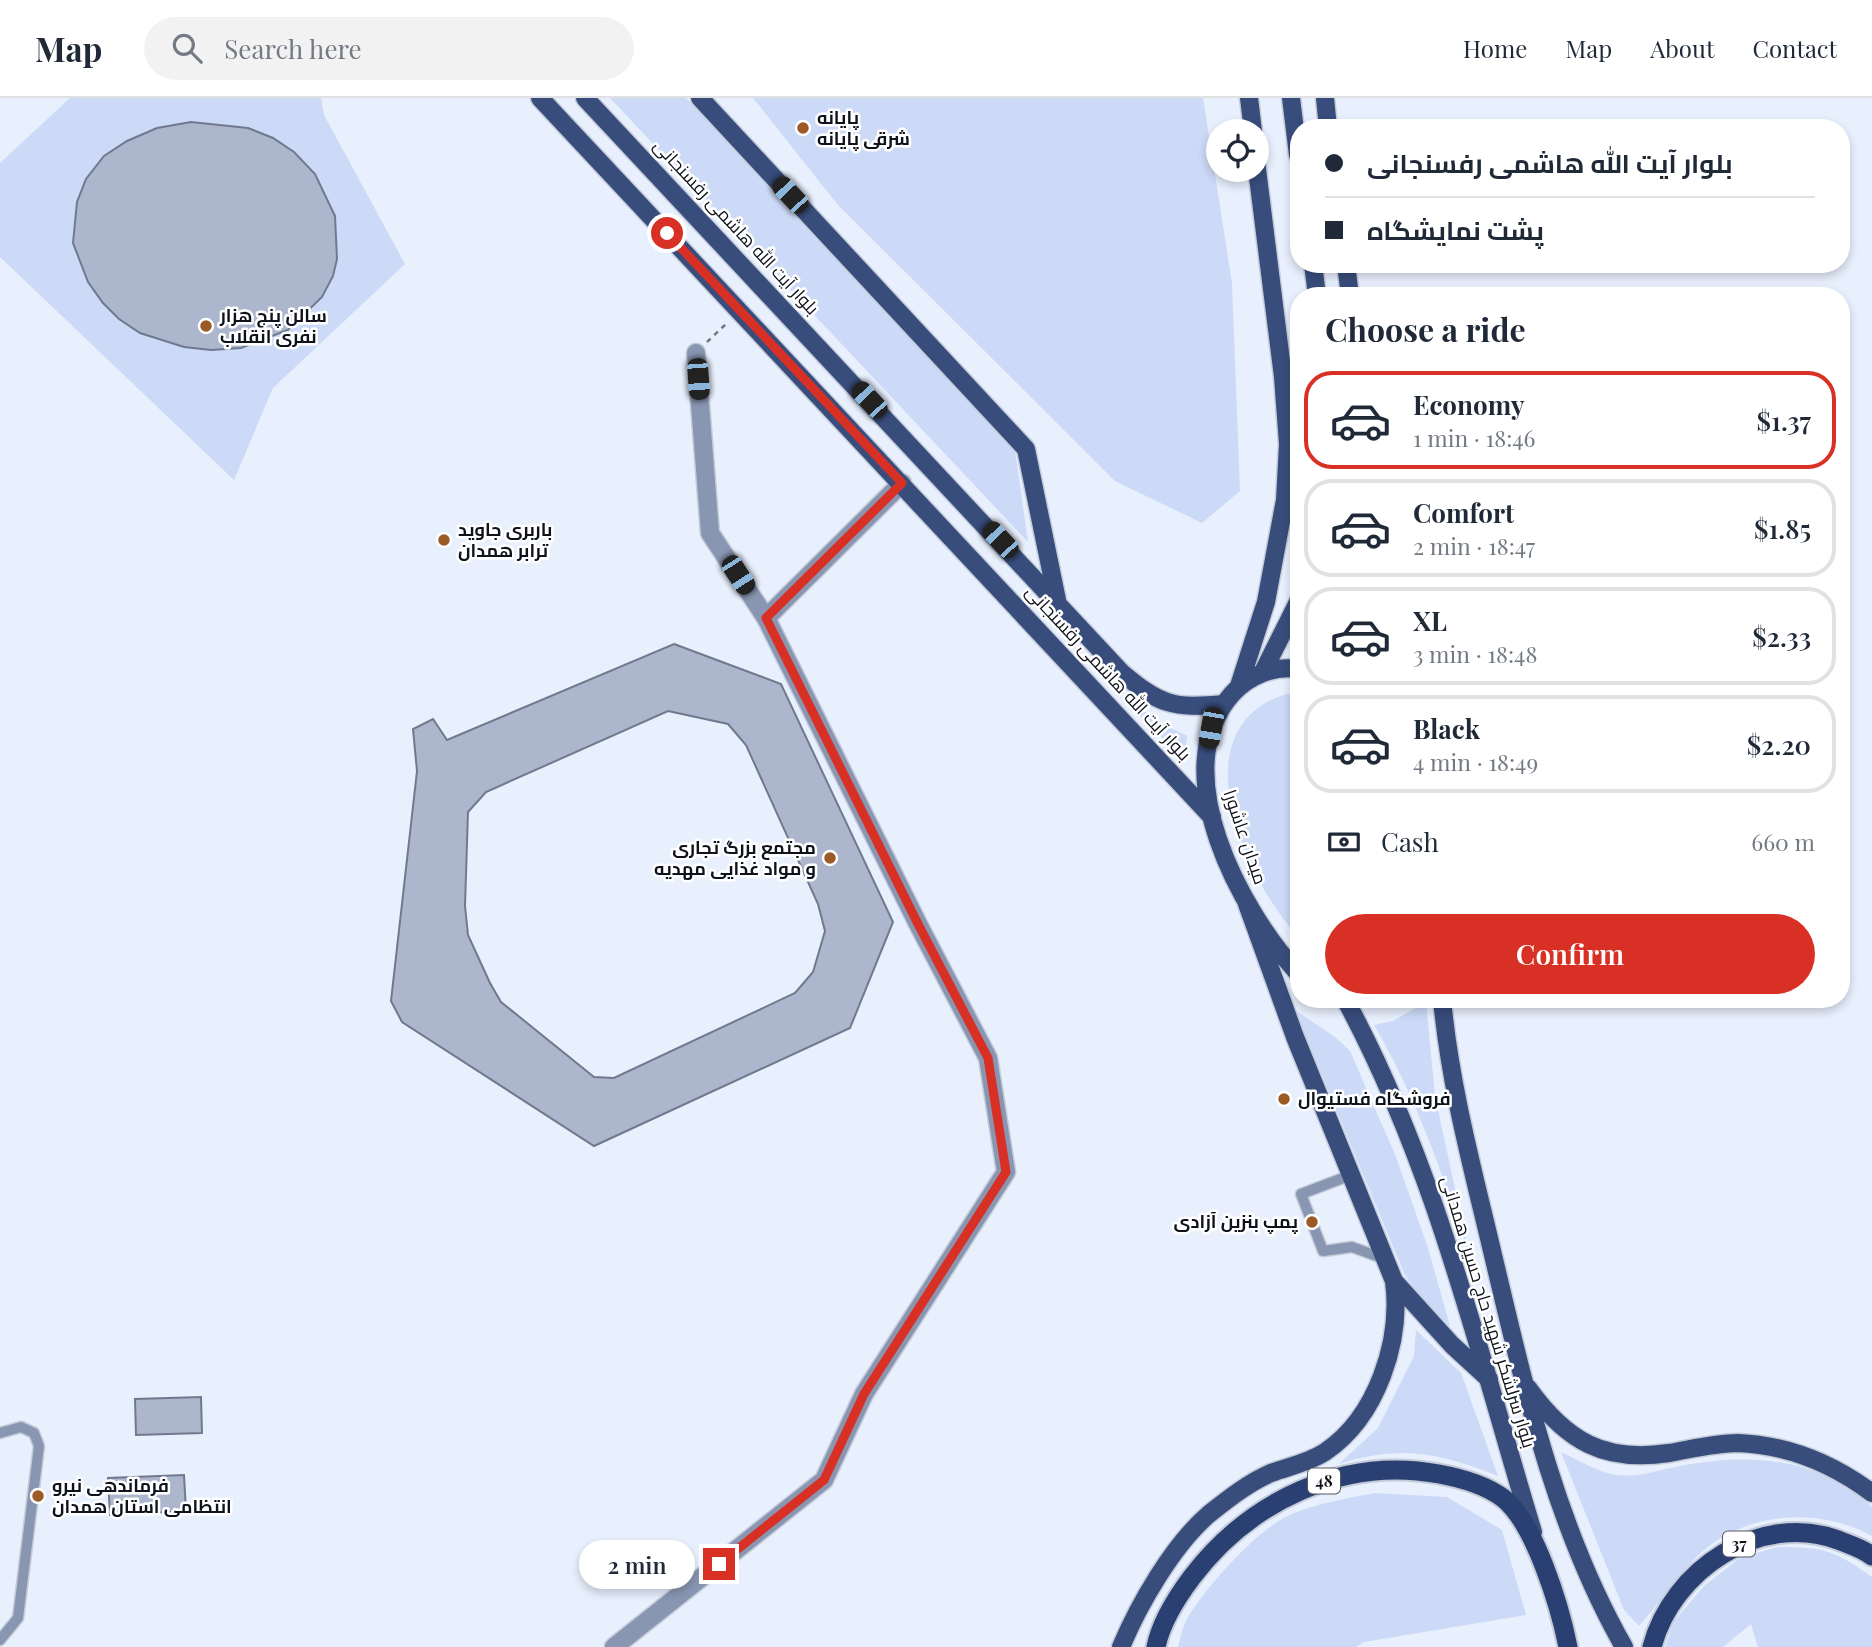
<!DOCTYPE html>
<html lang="en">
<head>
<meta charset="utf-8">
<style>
	:root { --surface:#fff; --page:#f2f2f3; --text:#1f2937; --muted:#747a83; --line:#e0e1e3; --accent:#d93025 }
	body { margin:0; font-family:"Playfair Display",Cairo,serif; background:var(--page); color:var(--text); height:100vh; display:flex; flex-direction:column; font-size:26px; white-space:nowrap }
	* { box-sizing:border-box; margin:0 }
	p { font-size:23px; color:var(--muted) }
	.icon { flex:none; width:38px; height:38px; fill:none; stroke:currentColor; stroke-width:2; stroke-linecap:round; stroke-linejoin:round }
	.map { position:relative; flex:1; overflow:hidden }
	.details { position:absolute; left:1290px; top:189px; width:560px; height:721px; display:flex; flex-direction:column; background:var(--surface); border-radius:28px; box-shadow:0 4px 10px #0003 }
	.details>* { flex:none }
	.hud { position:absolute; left:1290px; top:21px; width:560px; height:154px; border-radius:28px; box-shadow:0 4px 10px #0003; display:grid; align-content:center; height:154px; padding:0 35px; background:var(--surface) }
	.fabs { position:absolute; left:1206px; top:21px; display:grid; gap:14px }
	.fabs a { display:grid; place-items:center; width:63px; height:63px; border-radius:50%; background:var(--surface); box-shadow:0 4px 10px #0003; font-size:35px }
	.end { position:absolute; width:32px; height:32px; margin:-16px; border:9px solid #d93025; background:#fff; box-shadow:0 0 0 4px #fff }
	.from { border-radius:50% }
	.bubble { position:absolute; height:49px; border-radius:24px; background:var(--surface); box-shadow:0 4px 10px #0003; font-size:23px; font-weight:600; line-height:49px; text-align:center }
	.car { position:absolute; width:21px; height:42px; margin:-21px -10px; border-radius:9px; box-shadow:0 0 5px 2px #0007; background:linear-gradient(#222 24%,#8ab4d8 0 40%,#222 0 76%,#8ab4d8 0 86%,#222 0) }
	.hud b { display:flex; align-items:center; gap:24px; height:66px; font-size:26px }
	.hud b+b { border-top:2px solid var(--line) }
	.hud i { width:18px; height:18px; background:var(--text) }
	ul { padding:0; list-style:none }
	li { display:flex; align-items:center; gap:21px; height:98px; margin:0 14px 10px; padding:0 21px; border:4px solid var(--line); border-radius:28px }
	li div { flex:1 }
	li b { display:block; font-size:26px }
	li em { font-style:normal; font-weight:600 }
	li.current { border-color:var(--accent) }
	li>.icon { width:63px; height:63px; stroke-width:1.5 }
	h2 { padding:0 35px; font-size:32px; line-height:84px }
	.pay { display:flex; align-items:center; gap:18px; height:77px; padding:0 35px; font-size:26px }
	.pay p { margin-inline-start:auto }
	.button { display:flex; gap:14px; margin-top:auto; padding:14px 35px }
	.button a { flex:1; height:80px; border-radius:42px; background:var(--accent); color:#fff; font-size:28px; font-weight:600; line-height:80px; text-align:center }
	header { display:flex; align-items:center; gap:42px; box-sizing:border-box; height:98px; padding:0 35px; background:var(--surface); border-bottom:2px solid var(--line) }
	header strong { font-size:33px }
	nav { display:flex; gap:38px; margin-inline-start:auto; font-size:24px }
	.search { width:490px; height:63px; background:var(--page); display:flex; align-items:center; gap:18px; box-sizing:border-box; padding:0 24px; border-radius:38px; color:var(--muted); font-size:26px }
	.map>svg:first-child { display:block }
	.green { fill:#ccdaf7 }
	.building { fill:#acb6cc; stroke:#70798e; stroke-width:2; fill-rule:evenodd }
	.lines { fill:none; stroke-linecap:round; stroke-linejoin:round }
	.service-casing { stroke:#c5ccd9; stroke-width:13 }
	.minor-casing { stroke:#c5ccd9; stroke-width:21 }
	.tertiary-casing { stroke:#c5ccd9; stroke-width:21 }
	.primary-casing { stroke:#c5ccd9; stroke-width:21 }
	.trunk-casing { stroke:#c5ccd9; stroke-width:23 }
	.path { stroke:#727781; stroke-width:2.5; stroke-dasharray:5 5; stroke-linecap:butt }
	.service { stroke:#8996b2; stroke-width:10 }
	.minor { stroke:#8996b2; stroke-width:18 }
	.tertiary { stroke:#8996b2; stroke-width:18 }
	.primary { stroke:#384d7c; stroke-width:18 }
	.trunk { stroke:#2a4072; stroke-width:19 }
	.route { stroke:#d93025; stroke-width:9 }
	.poi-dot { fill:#9c5a27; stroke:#fff; stroke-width:2.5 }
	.labels { text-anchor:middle; stroke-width:5; stroke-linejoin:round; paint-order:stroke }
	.shield { fill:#fff; stroke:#57595f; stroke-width:2 }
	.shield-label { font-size:16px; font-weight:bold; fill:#0f121a }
	.poi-label { font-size:18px; font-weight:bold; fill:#0f121a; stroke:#fff; text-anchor:start }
	.street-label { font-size:18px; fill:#0f121a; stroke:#fff }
</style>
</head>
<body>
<header>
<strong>Map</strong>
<div class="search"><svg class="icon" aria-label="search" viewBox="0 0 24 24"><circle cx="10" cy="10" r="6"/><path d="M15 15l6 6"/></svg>Search here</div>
<nav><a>Home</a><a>Map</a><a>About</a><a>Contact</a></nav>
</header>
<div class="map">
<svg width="1872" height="1549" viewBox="0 0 1872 1549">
	<rect width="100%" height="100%" fill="#e8effd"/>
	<path class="green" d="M70,0H321L324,17L405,166L273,290L234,382L0,159V65Z
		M610,0H686L1015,352L1028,444Z
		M753,0H1203L1232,185L1240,393L1202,425L1115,383L838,107Z
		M1286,596L1298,597V838C1245,782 1177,630 1286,596Z
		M1122,599L1165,627L1187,638L1184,662Z
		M1426,904L1435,998L1470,1160C1444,1080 1417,1000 1374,927L1393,923Z
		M1295,912L1335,939L1350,953L1396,1059L1428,1150L1450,1228L1416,1196L1404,1175Z
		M1416,1232L1461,1275L1498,1378C1441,1355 1399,1346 1339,1366L1378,1330L1414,1258Z
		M1561,1354C1578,1362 1598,1374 1616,1377C1640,1380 1662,1371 1685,1367C1752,1355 1820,1360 1872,1409V1438C1814,1406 1734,1415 1690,1466C1672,1486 1657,1508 1639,1528L1624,1512Z
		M1375,1395L1447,1399L1502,1432L1526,1517L1364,1544L1356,1549H1178C1180,1541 1182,1531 1186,1523C1202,1493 1252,1438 1282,1421C1310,1406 1344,1401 1375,1395Z
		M1777,1449C1824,1449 1834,1452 1872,1479V1549H1758L1751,1526L1723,1549H1665L1674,1523L1705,1487L1740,1460Z"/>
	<path class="building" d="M191,24L248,30L273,40L294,54L315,76L335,118L337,161L333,178L322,199L288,232L241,250L211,252L184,249L140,235L119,221L103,205L88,184L73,145L77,104L86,81L104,58L127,43L157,30Z
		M674,546L781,586L893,824L850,930L594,1048L402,924L391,903L417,673L413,631L433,621L447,642ZM668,613L728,626L746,647L818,806L825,833L813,874L795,895L614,980L594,979L501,904L490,885L468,837L465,808L468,714L486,694Z
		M201,1299L202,1335L136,1337L135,1301Z
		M184,1377L186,1413L110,1417L108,1380Z"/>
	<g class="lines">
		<defs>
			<path id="service" d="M1351,1077L1301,1096L1323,1153L1352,1149L1382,1160
				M0,1335L21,1329L34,1335L39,1348L18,1520L0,1542"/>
			<path id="minor" d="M696,255L710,435L766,520"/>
			<path id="tertiary" d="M614,1549L824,1382L864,1296L1006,1074L988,960L918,826L766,520L902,385"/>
			<path id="primary" d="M540,0L1212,719
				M585,0L1121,574C1160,607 1173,611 1224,606
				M700,0L1026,351L1057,502
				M1249,0L1253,33
				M1291,0L1298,57
				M1325,0L1328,30
				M1313,166L1317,198
				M1346,166L1350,198
				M1298,571C1274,567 1248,578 1232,596C1164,673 1241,814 1298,875
				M1263,574L1298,504
				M1239,588L1266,504L1285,402L1288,346L1283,279L1256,63
				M1345,901C1436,1069 1478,1253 1533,1434
				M1442,901C1450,988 1473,1072 1493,1157C1525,1291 1555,1428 1624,1549
				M1394,1183L1452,1247L1489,1281
				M1528,1290C1566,1343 1604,1365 1669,1355C1692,1351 1715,1345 1738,1345C1788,1347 1833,1366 1872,1395
				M1121,1549C1139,1506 1173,1447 1209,1416C1228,1401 1248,1385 1271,1375C1290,1368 1308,1365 1325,1354C1377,1319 1402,1243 1394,1183L1295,939L1247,806"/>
			<path id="trunk" d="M1156,1549C1161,1524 1177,1499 1192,1479C1250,1403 1343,1358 1439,1376C1461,1380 1484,1386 1503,1400C1535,1425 1560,1509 1568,1549
				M1652,1549C1672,1472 1760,1413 1838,1442C1850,1447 1862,1450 1872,1458"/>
		</defs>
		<use href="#service" class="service-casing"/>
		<use href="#minor" class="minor-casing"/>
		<use href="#tertiary" class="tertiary-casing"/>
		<use href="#primary" class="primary-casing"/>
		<use href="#trunk" class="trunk-casing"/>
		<path class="path" d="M707,244L727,225"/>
		<use href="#service" class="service"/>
		<use href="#minor" class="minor"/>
		<use href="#tertiary" class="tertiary"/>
		<use href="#primary" class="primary"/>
		<use href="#trunk" class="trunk"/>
	</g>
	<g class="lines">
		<path class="route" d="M667,135L902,385L766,520L918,826L988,960L1006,1074L864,1296L824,1382L719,1466"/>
	</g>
	<g class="poi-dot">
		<circle cx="803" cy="30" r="7"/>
		<circle cx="206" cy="228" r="7"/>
		<circle cx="444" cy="442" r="7"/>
		<circle cx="830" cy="760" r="7"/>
		<circle cx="1284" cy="1001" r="7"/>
		<circle cx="1312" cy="1124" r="7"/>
		<circle cx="38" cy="1398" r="7"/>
	</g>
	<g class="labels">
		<g class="shield">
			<rect x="1308" y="1370.5" width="32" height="25" rx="5"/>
			<rect x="1723" y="1433.5" width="32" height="25" rx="5"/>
		</g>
		<g class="shield-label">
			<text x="1324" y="1389">48</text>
			<text x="1739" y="1452">37</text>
		</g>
		<g class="poi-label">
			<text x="817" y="26">پایانه<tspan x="817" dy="21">شرقی پایانه</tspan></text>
			<text x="220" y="224">سالن پنج هزار<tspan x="220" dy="21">نفری انقلاب</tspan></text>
			<text x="458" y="438">باربری جاوید<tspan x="458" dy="21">ترابر همدان</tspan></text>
			<text x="816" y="756" text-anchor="end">مجتمع بزرگ تجاری<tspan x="816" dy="21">و مواد غذایی مهدیه</tspan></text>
			<text x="1298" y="1007">فروشگاه فستیوال</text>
			<text x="1298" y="1130" text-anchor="end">پمپ بنزین آزادی</text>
			<text x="52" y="1394">فرماندهی نیرو<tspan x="52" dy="21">انتظامی استان همدان</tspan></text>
		</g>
		<g class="street-label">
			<text transform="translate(736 129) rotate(47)" y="6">بلوار آیت الله هاشمی رفسنجانی</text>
			<text transform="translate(1108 575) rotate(47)" y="6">بلوار آیت الله هاشمی رفسنجانی</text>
			<text transform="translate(1245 739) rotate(71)" y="6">میدان عاشورا</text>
			<text transform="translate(1488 1214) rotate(73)" y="6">بلوار سرلشکر شهید حاج حسین همدانی</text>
		</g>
	</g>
</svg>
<div class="fabs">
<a><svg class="icon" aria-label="locate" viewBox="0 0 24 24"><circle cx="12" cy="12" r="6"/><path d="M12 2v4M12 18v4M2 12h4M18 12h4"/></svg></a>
</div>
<i class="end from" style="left:667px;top:135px"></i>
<i class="end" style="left:719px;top:1466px"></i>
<div class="bubble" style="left:579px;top:1442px;width:116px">2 min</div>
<i class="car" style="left:790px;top:97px;rotate:317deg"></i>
<i class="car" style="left:698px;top:281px;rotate:176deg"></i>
<i class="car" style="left:869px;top:302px;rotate:317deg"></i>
<i class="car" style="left:1000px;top:442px;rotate:317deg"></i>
<i class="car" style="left:738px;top:477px;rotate:147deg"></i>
<i class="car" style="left:1211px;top:630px;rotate:190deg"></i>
<div class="hud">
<b><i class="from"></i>بلوار آیت الله هاشمی رفسنجانی</b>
<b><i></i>پشت نمایشگاه</b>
</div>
<section class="details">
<h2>Choose a ride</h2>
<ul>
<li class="current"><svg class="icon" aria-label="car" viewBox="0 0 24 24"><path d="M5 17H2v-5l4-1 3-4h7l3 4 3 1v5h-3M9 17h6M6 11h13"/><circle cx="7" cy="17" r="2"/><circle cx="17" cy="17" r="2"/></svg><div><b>Economy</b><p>1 min · 18:46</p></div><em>$1.37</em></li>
<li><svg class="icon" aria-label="car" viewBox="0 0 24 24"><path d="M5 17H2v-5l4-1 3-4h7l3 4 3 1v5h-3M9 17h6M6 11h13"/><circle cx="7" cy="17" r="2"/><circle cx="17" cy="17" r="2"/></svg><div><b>Comfort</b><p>2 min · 18:47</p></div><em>$1.85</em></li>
<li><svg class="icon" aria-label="car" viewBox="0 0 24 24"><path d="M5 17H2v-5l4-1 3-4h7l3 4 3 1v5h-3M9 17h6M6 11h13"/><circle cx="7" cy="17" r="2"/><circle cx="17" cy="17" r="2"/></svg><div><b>XL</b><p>3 min · 18:48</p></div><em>$2.33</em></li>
<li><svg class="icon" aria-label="car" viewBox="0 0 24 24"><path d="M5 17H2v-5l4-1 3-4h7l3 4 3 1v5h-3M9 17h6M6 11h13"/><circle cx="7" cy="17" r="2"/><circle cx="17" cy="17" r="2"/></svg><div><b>Black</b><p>4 min · 18:49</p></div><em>$2.20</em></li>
</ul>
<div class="pay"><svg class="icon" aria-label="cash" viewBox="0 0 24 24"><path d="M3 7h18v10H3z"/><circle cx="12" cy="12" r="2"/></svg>Cash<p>660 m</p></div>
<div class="button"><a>Confirm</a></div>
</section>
</div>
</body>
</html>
